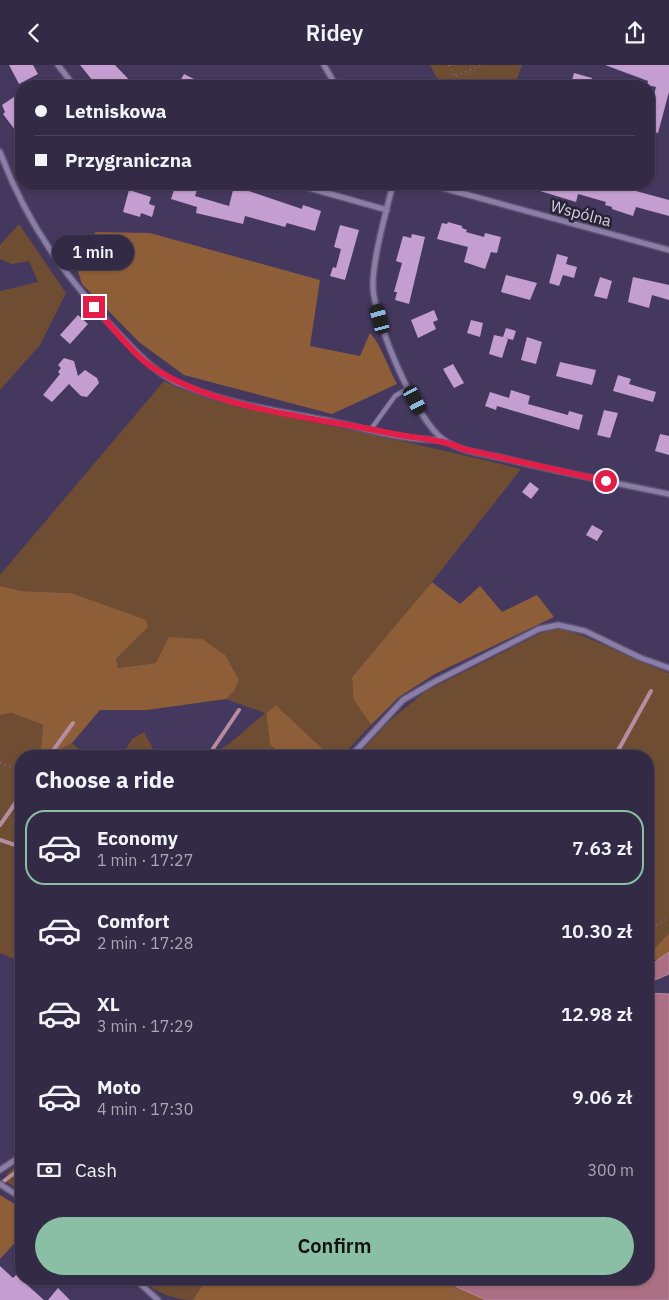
<!DOCTYPE html>
<html lang="en">
<head>
<meta charset="utf-8">
<style>
	:root { --surface:#332a46; --page:#3e3651; --text:#f1f3f6; --muted:#a9a7b3; --line:#4e465f; --accent:#8abfa5 }
	body { margin:0; font-family:"IBM Plex Sans",sans-serif; background:var(--page); color:var(--text); height:100vh; display:flex; flex-direction:column; font-size:19px; white-space:nowrap }
	* { box-sizing:border-box; margin:0 }
	p { font-size:16px; color:var(--muted) }
	.icon { flex:none; width:28px; height:28px; fill:none; stroke:currentColor; stroke-width:2; stroke-linecap:round; stroke-linejoin:round }
	.map { position:relative; flex:1; overflow:hidden }
	.sheet { position:absolute; left:15px; top:685px; width:639px; height:535px; display:flex; flex-direction:column; background:var(--surface); border-radius:20px; box-shadow:0 1px 4px #0004,0 0 0 1px var(--line) }
	.sheet>* { flex:none }
	.top-card { position:absolute; left:15px; top:15px; width:640px; height:110px; border-radius:20px; box-shadow:0 1px 4px #0004,0 0 0 1px var(--line); display:grid; align-content:center; height:110px; padding:0 20px; background:var(--surface) }
	.end { position:absolute; width:22px; height:22px; margin:-11px; border:6px solid #e11d48; background:#fff; box-shadow:0 0 0 2px #fff }
	.from { border-radius:50% }
	.bubble { position:absolute; height:35px; border-radius:18px; background:var(--surface); box-shadow:0 1px 4px #0004,0 0 0 1px var(--line); font-size:16px; font-weight:600; line-height:35px; text-align:center }
	.car { position:absolute; width:15px; height:30px; margin:-15px -8px; border-radius:6px; box-shadow:0 0 4px 1px #0007; background:linear-gradient(#222 24%,#8ab4d8 0 40%,#222 0 76%,#8ab4d8 0 86%,#222 0) }
	.top-card b { display:flex; align-items:center; gap:18px; height:48px; font-size:19px }
	.top-card b+b { border-top:1px solid var(--line) }
	.top-card i { width:12px; height:12px; background:var(--text) }
	ul { padding:0; list-style:none }
	li { display:flex; align-items:center; gap:15px; height:75px; margin:0 10px 8px; padding:0 10px; border:2px solid transparent; border-radius:20px }
	li div { flex:1 }
	li b { display:block; font-size:19px }
	li em { font-style:normal; font-weight:600 }
	li.on { border-color:var(--accent) }
	li>.icon { width:45px; height:45px; stroke-width:1.5 }
	h2 { padding:0 20px; font-size:22px; line-height:60px }
	.pay { display:flex; align-items:center; gap:12px; height:55px; padding:0 20px; font-size:19px }
	.pay p { margin-inline-start:auto }
	.primary-button { display:flex; gap:10px; margin-top:auto; padding:10px 20px }
	.primary-button a { flex:1; height:58px; border-radius:30px; background:var(--accent); color:#111; font-size:20px; font-weight:600; line-height:58px; text-align:center }
	header { display:flex; justify-content:space-between; align-items:center; height:65px; padding:0 20px; background:var(--surface); font-size:22px; font-weight:600 }
	.map>svg:first-child { display:block }
	.green { fill:#6e4d33 }
	.forest { fill:#8e5e38 }
	.water { fill:#ab6e83; stroke:#b78ba0 }
	.lines { fill:none; stroke-linecap:round; stroke-linejoin:round }
	.stream { stroke:#b78ba0; stroke-width:4 }
	.building { fill:#c49ed0 }
	.lane-casing { stroke:#5e5473; stroke-width:6 }
	.street-casing { stroke:#5e5473; stroke-width:8 }
	.path { stroke:#73698b; stroke-width:2.5; stroke-dasharray:1 4; stroke-linecap:butt }
	.lane { stroke:#8a7ea8; stroke-width:4 }
	.street { stroke:#8a7ea8; stroke-width:5 }
	.route { stroke:#e11d48; stroke-width:6 }
	.labels { text-anchor:middle; stroke-width:5; stroke-linejoin:round; paint-order:stroke }
	.street-label { font-size:16px; fill:#d4cee5; stroke:#292335 }
</style>
</head>
<body>
<header><svg class="icon" aria-label="back" viewBox="0 0 24 24"><path d="M15 5l-7 7 7 7"/></svg>Ridey<svg class="icon" aria-label="share" viewBox="0 0 24 24"><path d="M12 15V3M7 8l5-5 5 5M5 13v7h14v-7"/></svg></header>
<div class="map">
<svg width="669" height="1235" viewBox="0 0 669 1235">
	<rect width="100%" height="100%" fill="#44385e"/>
	<path class="green" d="M430,0H522L514,21H460L437,13Z
		M19,159L66,228L40,280L0,325V226L38,217L29,196L12,199L0,194V180Z
		M164,316C210,340 266,347 317,358C386,372 454,387 521,404L432,517L352,612L353,634L371,660L342,691H330L276,640L266,648L270,679L282,691H209L229,679L265,648L226,634L234,626L156,598L118,603L116,594L148,562L71,528L22,526L0,521V510Z
		M557,563C596,573 631,594 669,608V868L654,884H648V691H357L389,656L426,626L539,569Z
		M12,648L43,660L41,683L52,689L72,678L88,691H21V897L0,888V650Z
		M144,667L157,691H122L132,674Z
		M21,1095V1126L5,1116L7,1109Z
		M141,1214H206L193,1235C174,1235 154,1227 141,1214Z"/>
	<path class="forest" d="M96,167L150,168L320,215L310,281L360,291L370,268C383,283 388,303 397,319L332,349L184,310L139,277L82,219L72,188Z
		M432,517L460,539L480,521L502,547L537,530L554,552L435,609L399,632L371,660L353,634L352,612Z
		M0,521L22,526L71,528L146,555L148,562L116,594L118,603L156,598L169,572L202,574L225,590L239,615L234,626L226,634L147,645H100L72,678L52,689L45,687L41,683L43,660L12,648L0,650Z
		M276,640L330,691H282L270,679L266,648Z
		M669,868V887L662,894L648,897V884H654Z
		M0,1130L21,1143V1171L0,1194Z
		M206,1214H453L457,1222L486,1235H193Z"/>
	<path class="water" d="M669,887V909L648,918V902Z
		M648,928L669,929V1235H486L457,1222L453,1214H648Z"/>
	<g class="lines">
		<path class="stream" d="M49,691L73,658
			M208,691L239,645
			M615,691L651,626
			M0,760L21,730
			M0,775L21,782
			M4,1116L21,1103"/>
	</g>
	<path class="building" d="M9,0H33L38,9L19,19Z
		M80,0H115L135,21H97Z
		M605,0H669V27L658,68L649,66V48L656,22L647,20L648,16Z
		M574,8L592,13L589,21L571,19Z
		M184,9L208,21H186L179,18Z
		M17,30L21,36V73L3,49L5,47L2,40Z
		M176,119H199L195,131L229,141L234,121L302,144L303,140L321,146L315,166L287,158L285,162L245,151L243,159L196,148L197,142L171,134Z
		M528,119H610L669,135V151L636,142L633,151L612,144V142L605,140L606,137L578,129L576,137L527,122Z
		M129,125L151,132L149,139L155,141L152,152L141,148L140,152L123,147Z
		M448,157L462,161V163L467,165L466,167L484,172L485,168L501,172L497,188L491,187L485,204L464,197L468,182L437,174L442,158L447,159Z
		M340,160L359,165L345,215L330,211L333,202L336,203L341,184L334,182Z
		M412,169L425,172L409,239L395,235L397,227H394L402,198L396,196L403,171L411,173Z
		M557,189L568,192L566,199L577,202L574,213L563,210L559,221L549,218Z
		M506,210L537,218L530,235L501,227Z
		M600,212L612,216L607,234L594,231Z
		M633,212L669,220V235L652,230L649,243L628,237Z
		M434,245L438,255L433,257L436,264L418,273L411,255Z
		M78,250L88,259L70,279L60,270Z
		M471,255L483,258L480,272L467,268Z
		M506,263L516,266L513,275L505,273L508,274L502,293L489,289L494,270L503,272Z
		M527,272L542,277L536,299L521,295Z
		M64,293L74,296L78,311L85,305L97,313L99,318L87,332L81,331L69,319L52,337L43,330L60,309L58,307L61,303L58,300Z
		M560,297L596,305L592,320L556,311Z
		M453,299L464,318L454,323L443,304Z
		M618,310L631,314L629,319L656,327L653,337L613,326Z
		M511,325L530,331L528,339L568,350L569,346L583,350L579,365L497,341L496,345L485,341L490,327L509,333Z
		M604,345L618,348L610,373L597,370Z
		M660,369L669,371V390L655,386Z
		M530,417L539,424L531,434L522,427Z
		M592,460L603,466L597,476L586,470Z
		M0,1201L13,1213L16,1210L44,1235H0Z
		M58,1223L70,1235H48Z"/>
	<g class="lines">
		<defs>
			<path id="lane" d="M371,364L395,331L408,323"/>
			<path id="street" d="M58,0L74,21
				M324,0L336,21
				M0,87C27,160 67,214 120,270C139,290 158,311 185,321C229,339 278,346 325,355C364,363 404,376 444,375
				M295,119L387,145
				M393,119C386,147 372,196 373,223C375,257 416,356 444,375C461,387 486,389 506,394C560,407 614,418 669,429
				M428,119L669,185
				M351,691L403,635L434,617L539,564L558,560L585,566L641,593L669,603
				M0,1105L21,1091
				M0,1119L21,1133
				M135,1214L158,1235"/>
		</defs>
		<use href="#lane" class="lane-casing"/>
		<use href="#street" class="street-casing"/>
		<path class="path" d="M449,0L455,12L481,0
			M0,698L21,705
			M648,865L669,853
			M450,1214L458,1231V1235"/>
		<use href="#lane" class="lane"/>
		<use href="#street" class="street"/>
	</g>
	<g class="lines">
		<path class="route" d="M94,242C110,259 131,287 149,300C216,346 312,351 389,368C415,374 440,373 463,384L606,416"/>
	</g>
	<g class="labels">
		<g class="street-label">
			<text transform="translate(581 148) rotate(15)" y="6">Wspólna</text>
		</g>
	</g>
</svg>
<i class="end from" style="left:606px;top:416px"></i>
<i class="end" style="left:94px;top:242px"></i>
<div class="bubble" style="left:52px;top:170px;width:82px">1 min</div>
<i class="car" style="left:380px;top:254px;rotate:345deg"></i>
<i class="car" style="left:415px;top:335px;rotate:152deg"></i>
<div class="top-card">
<b><i class="from"></i>Letniskowa</b>
<b><i></i>Przygraniczna</b>
</div>
<section class="sheet">
<h2>Choose a ride</h2>
<ul>
<li class="on"><svg class="icon" aria-label="car" viewBox="0 0 24 24"><path d="M5 17H2v-5l4-1 3-4h7l3 4 3 1v5h-3M9 17h6M6 11h13"/><circle cx="7" cy="17" r="2"/><circle cx="17" cy="17" r="2"/></svg><div><b>Economy</b><p>1 min · 17:27</p></div><em>7.63 zł</em></li>
<li><svg class="icon" aria-label="car" viewBox="0 0 24 24"><path d="M5 17H2v-5l4-1 3-4h7l3 4 3 1v5h-3M9 17h6M6 11h13"/><circle cx="7" cy="17" r="2"/><circle cx="17" cy="17" r="2"/></svg><div><b>Comfort</b><p>2 min · 17:28</p></div><em>10.30 zł</em></li>
<li><svg class="icon" aria-label="car" viewBox="0 0 24 24"><path d="M5 17H2v-5l4-1 3-4h7l3 4 3 1v5h-3M9 17h6M6 11h13"/><circle cx="7" cy="17" r="2"/><circle cx="17" cy="17" r="2"/></svg><div><b>XL</b><p>3 min · 17:29</p></div><em>12.98 zł</em></li>
<li><svg class="icon" aria-label="car" viewBox="0 0 24 24"><path d="M5 17H2v-5l4-1 3-4h7l3 4 3 1v5h-3M9 17h6M6 11h13"/><circle cx="7" cy="17" r="2"/><circle cx="17" cy="17" r="2"/></svg><div><b>Moto</b><p>4 min · 17:30</p></div><em>9.06 zł</em></li>
</ul>
<div class="pay"><svg class="icon" aria-label="cash" viewBox="0 0 24 24"><path d="M3 7h18v10H3z"/><circle cx="12" cy="12" r="2"/></svg>Cash<p>300 m</p></div>
<div class="primary-button"><a>Confirm</a></div>
</section>
</div>
</body>
</html>
